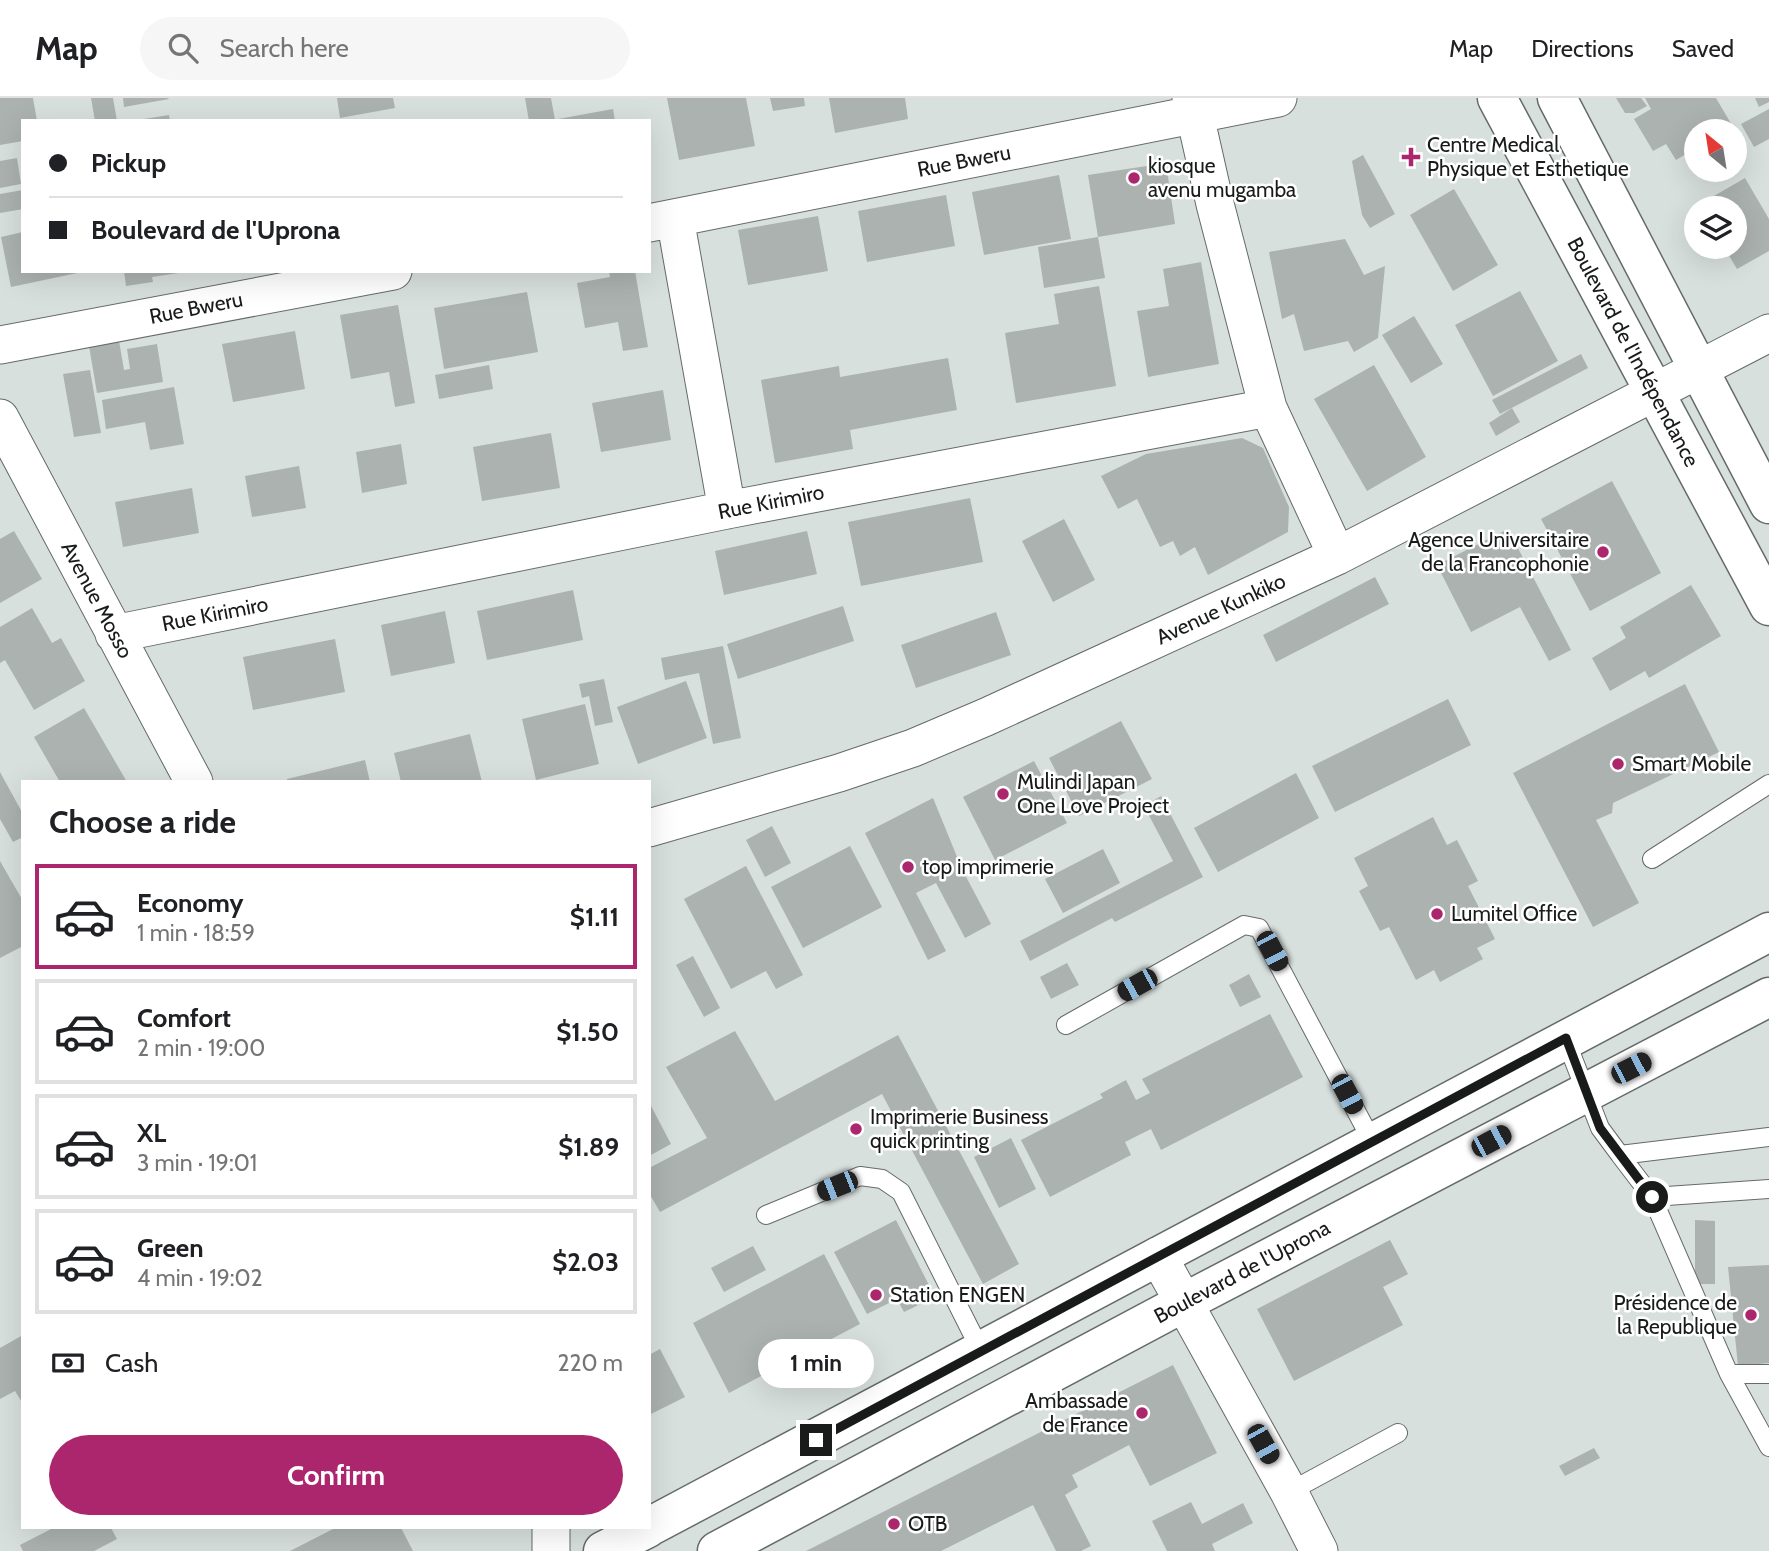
<!DOCTYPE html>
<html lang="en">
<head>
<meta charset="utf-8">
<style>
	:root { --surface:#fff; --page:#f6f6f6; --text:#202124; --muted:#757577; --line:#e0e0e0; --accent:#ab266d }
	body { margin:0; font-family:Cabin,sans-serif; background:var(--page); color:var(--text); height:100vh; display:flex; flex-direction:column; font-size:26px; white-space:nowrap }
	* { box-sizing:border-box; margin:0 }
	p { font-size:23px; color:var(--muted) }
	.icon { flex:none; width:38px; height:38px; fill:none; stroke:currentColor; stroke-width:2; stroke-linecap:round; stroke-linejoin:round }
	.map { position:relative; flex:1; overflow:hidden }
	.details { position:absolute; left:21px; top:682px; width:630px; height:749px; display:flex; flex-direction:column; background:var(--surface); border-radius:0px; box-shadow:0 7px 28px #0002 }
	.details>* { flex:none }
	.top-card { position:absolute; left:21px; top:21px; width:630px; height:154px; border-radius:0px; box-shadow:0 7px 28px #0002; display:grid; align-content:center; height:154px; padding:0 28px; background:var(--surface) }
	.needle { width:46px; rotate:330deg }
	.controls { position:absolute; left:1684px; top:21px; display:grid; gap:14px }
	.controls a { display:grid; place-items:center; width:63px; height:63px; border-radius:50%; background:var(--surface); box-shadow:0 7px 28px #0002; font-size:35px }
	.end { position:absolute; width:32px; height:32px; margin:-16px; border:9px solid #181b1a; background:#fff; box-shadow:0 0 0 4px #fff }
	.from { border-radius:50% }
	.bubble { position:absolute; height:49px; border-radius:24px; background:var(--surface); box-shadow:0 7px 28px #0002; font-size:23px; font-weight:800; line-height:49px; text-align:center }
	.car { position:absolute; width:21px; height:42px; margin:-21px -10px; border-radius:9px; box-shadow:0 0 5px 2px #0007; background:linear-gradient(#222 24%,#8ab4d8 0 40%,#222 0 76%,#8ab4d8 0 86%,#222 0) }
	.top-card b { display:flex; align-items:center; gap:24px; height:66px; font-size:26px }
	.top-card b+b { border-top:2px solid var(--line) }
	.top-card i { width:18px; height:18px; background:var(--text) }
	ul { padding:0; list-style:none }
	li { display:flex; align-items:center; gap:21px; height:105px; margin:0 14px 10px; padding:0 14px; border:4px solid var(--line); border-radius:0px }
	li div { flex:1 }
	li b { display:block; font-size:26px }
	li em { font-style:normal; font-weight:800 }
	li.current { border-color:var(--accent) }
	li>.icon { width:63px; height:63px; stroke-width:1.5 }
	h2 { padding:0 28px; font-size:32px; line-height:84px }
	.pay { display:flex; align-items:center; gap:18px; height:77px; padding:0 28px; font-size:26px }
	.pay p { margin-inline-start:auto }
	.primary-button { display:flex; gap:14px; margin-top:auto; padding:14px 28px }
	.primary-button a { flex:1; height:80px; border-radius:42px; background:var(--accent); color:#fff; font-size:28px; font-weight:800; line-height:80px; text-align:center }
	header { display:flex; align-items:center; gap:42px; box-sizing:border-box; height:98px; padding:0 35px; background:var(--surface); border-bottom:2px solid var(--line) }
	header strong { font-size:33px }
	nav { display:flex; gap:38px; margin-inline-start:auto; font-size:24px }
	.search { width:490px; height:63px; background:var(--page); display:flex; align-items:center; gap:18px; box-sizing:border-box; padding:0 24px; border-radius:38px; color:var(--muted); font-size:26px }
	.map>svg:first-child { display:block }
	.building { fill:#abb2b0 }
	.lines { fill:none; stroke-linecap:round; stroke-linejoin:round }
	.lane-casing { stroke:#646b69; stroke-width:20 }
	.street-casing { stroke:#646b69; stroke-width:39 }
	.secondary-casing { stroke:#646b69; stroke-width:41 }
	.lane { stroke:#fff; stroke-width:18 }
	.street { stroke:#fff; stroke-width:37 }
	.secondary { stroke:#fff; stroke-width:38 }
	.route { stroke:#181b1a; stroke-width:9 }
	.poi-dot { fill:#ab266d; stroke:#fff; stroke-width:2.5 }
	.labels { text-anchor:middle; stroke-width:5; stroke-linejoin:round; paint-order:stroke }
	.poi-label { font-size:21px; fill:#181b1a; stroke:#fff; text-anchor:start }
	.street-label { font-size:21px; fill:#181b1a; stroke:#fff }
</style>
</head>
<body>
<header>
<strong>Map</strong>
<div class="search"><svg class="icon" aria-label="search" viewBox="0 0 24 24"><circle cx="10" cy="10" r="6"/><path d="M15 15l6 6"/></svg>Search here</div>
<nav><a>Map</a><a>Directions</a><a>Saved</a></nav>
</header>
<div class="map">
<svg width="1769" height="1453" viewBox="0 0 1769 1453">
	<rect width="100%" height="100%" fill="#d8e0de"/>
	<path class="building" d="M0,0H33L37,23H23V43L0,47Z
		M91,0H113L117,23H95Z
		M123,0H168L169,1L124,9Z
		M337,0H393L395,10L340,20Z
		M525,0H551L555,22L529,23Z
		M667,0H746L755,48L679,62Z
		M770,0H804L805,8L773,13Z
		M829,0H905L908,21L835,35Z
		M1616,0H1641L1647,8L1634,15H1625Z
		M1645,0H1716L1733,29L1725,33H1696V50L1676,62L1666,46L1653,53L1634,21L1651,11Z
		M1755,0H1769V4L1759,9Z
		M613,11L615,23H558V21Z
		M1769,11V41L1754,49L1741,26Z
		M169,17L170,23H145L144,21Z
		M1363,57L1395,116L1370,130L1362,117L1352,63Z
		M17,60L21,86L0,90V63Z
		M1166,65L1175,126L1098,139L1105,180L1044,190L1038,149L1098,139L1088,77Z
		M1059,77L1071,141L984,157L972,94Z
		M1745,80L1769,121V153L1737,171L1724,149H1734V110H1702L1700,106Z
		M1454,91L1498,167L1453,193L1410,117Z
		M23,92V111L0,115V96Z
		M946,97L955,148L867,164L858,113Z
		M818,118L828,173L748,187L738,132Z
		M23,134V173L82,174L11,189L1,139Z
		M1345,141L1364,177L1385,168L1378,240L1354,254L1348,243L1304,253L1294,216L1282,221L1269,154Z
		M1201,164L1219,266L1148,279L1137,213L1169,208L1163,171Z
		M124,173H179V175L152,179L153,184L126,188Z
		M609,173H635L648,249L623,253L618,224L585,230L577,185L610,179Z
		M1099,188L1116,288L1016,305L1005,235L1059,226L1054,196Z
		M1520,193L1558,263L1493,298L1455,227Z
		M527,194L538,254L444,271L434,210Z
		M398,207L415,305L395,309L389,274L351,281L340,217Z
		M1414,218L1443,266L1411,285L1382,237Z
		M295,233L305,291L233,304L222,246Z
		M118,237L124,272L130,271L127,251L157,246L163,284L97,295L88,242Z
		M1581,256L1588,270L1500,316L1492,302Z
		M948,260L957,312L850,332L853,351L775,365L761,282L839,268L840,279Z
		M489,267L493,291L439,301L435,277Z
		M1374,267L1426,359L1367,393L1314,301Z
		M90,272L101,335L74,339L63,276Z
		M174,289L184,346L150,352L145,324L106,331L102,302Z
		M663,292L671,342L601,354L592,305Z
		M1512,310L1520,324L1496,338L1489,325Z
		M551,335L560,390L482,403L473,349Z
		M1242,340L1263,350L1289,409L1288,434L1208,477L1195,449L1180,458L1173,443L1160,449L1137,401L1118,411L1101,378L1146,356Z
		M401,346L407,386L362,395L356,354Z
		M299,368L306,410L252,419L245,378Z
		M1612,383L1661,475L1590,513L1541,421Z
		M192,390L199,435L123,449L115,404Z
		M970,400L983,464L861,488L848,424Z
		M1064,421L1095,482L1053,504L1022,443Z
		M1508,431L1571,552L1549,563L1520,509L1471,534L1437,467Z
		M14,433L42,481L0,505V441Z
		M807,433L817,476L724,497L715,453Z
		M1375,479L1389,506L1276,564L1263,537Z
		M1691,487L1721,538L1649,580L1645,573L1610,593L1592,560L1626,540L1620,529Z
		M573,492L583,542L487,562L477,513Z
		M843,508L854,543L738,581L727,546Z
		M32,510L52,545L61,540L85,583L34,612L5,562L0,565V529Z
		M445,513L455,565L391,578L381,527Z
		M996,514L1011,557L916,590L901,547Z
		M335,541L345,594L253,612L243,559Z
		M723,548L741,640L713,646L699,575L665,582L661,560Z
		M604,581L613,624L595,628L589,598L582,600L579,586Z
		M686,583L707,640L638,666L617,609Z
		M1685,586L1719,654L1613,705L1612,715L1596,722L1639,805L1593,829L1513,675Z
		M1448,601L1471,647L1335,714L1312,668Z
		M585,606L599,666L536,682L522,621Z
		M84,610L127,684H60L34,639Z
		M1121,623L1152,681L1079,718L1049,660Z
		M470,636L482,684H401L394,655Z
		M365,662L370,684H287V681Z
		M1034,663L1067,725L995,762L963,699Z
		M0,674L23,716V739L13,744L0,721Z
		M1296,675L1319,720L1218,774L1194,730Z
		M1161,698L1203,779L1115,824L1112,820L1030,863L1020,843L1173,763L1144,708Z
		M933,700L962,771L991,826L965,840L936,785L916,795L946,853L928,862L865,735Z
		M1433,719L1447,747L1457,742L1478,783L1468,788L1495,841L1477,850L1483,861L1440,884L1434,872L1416,882L1389,829L1380,833L1359,793L1368,788L1354,760Z
		M772,728L791,765L765,779L746,742Z
		M850,748L882,809L803,850L771,789Z
		M1103,751L1120,785L1063,815L1045,781Z
		M0,763L23,803V848L0,860Z
		M746,768L803,877L776,891L766,873L731,891L684,801Z
		M693,858L720,910L704,919L676,867Z
		M1067,865L1079,887L1051,901L1040,879Z
		M1249,876L1261,899L1240,909L1229,887Z
		M1270,916L1303,979L1161,1052L1151,1031L1125,1044L1131,1057L1050,1099L1021,1042L1103,1000L1100,996L1126,982L1136,1002L1150,995L1142,981Z
		M735,933L775,1003L898,937L1019,1166L983,1186L882,996L660,1114L649,1095V1070L707,1040L666,969Z
		M649,1004L671,1046L649,1058Z
		M1011,1040L1036,1091L999,1110L974,1059Z
		M896,1122L935,1199L904,1214L897,1201L867,1216L834,1154Z
		M1695,1122L1715,1123V1186H1695Z
		M1390,1142L1408,1176L1383,1189L1403,1227L1294,1283L1257,1211Z
		M753,1148L766,1172L724,1194L711,1170Z
		M824,1156L860,1226L729,1295L693,1225Z
		M1769,1167V1265L1738,1268L1728,1169Z
		M23,1237V1306L15,1293L0,1301V1250Z
		M660,1251L685,1299L649,1317V1257Z
		M1173,1267L1217,1355L1150,1388L1129,1347L1072,1377L1078,1389L1065,1397L1091,1448L1081,1453H1056L1033,1407L941,1453H806Z
		M1594,1350L1600,1360L1565,1378L1559,1368Z
		M1191,1404L1202,1426L1243,1405L1253,1425L1212,1446L1215,1453H1167L1152,1423Z
		M53,1430H111L117,1441L94,1453H23L20,1447Z
		M335,1430H401L413,1453H290Z"/>
	<g class="lines">
		<defs>
			<path id="lane" d="M1652,761L1769,686
				M1066,927L1244,827L1259,830L1372,1043
				M1565,940L1600,1030L1620,1057L1769,1039
				M1620,1057L1652,1099L1769,1091
				M1652,1099L1729,1276
				M766,1117L860,1078L882,1081L901,1094L982,1255
				M1769,1276H1729L1769,1349
				M1289,1394L1398,1335"/>
			<path id="street" d="M1191,0L1215,106L1268,310
				M675,120L727,412
				M649,125L1278,0
				M0,247L393,173
				M0,320L194,684
				M114,536L727,412L1268,310L1337,458
				M649,730L839,675L913,650L986,619L1337,458L1769,235
				M1158,1158L1289,1394L1319,1453
				M551,1430V1453"/>
			<path id="secondary" d="M1497,0L1769,508
				M1557,0L1769,406
				M649,1429C1024,1233 1395,1031 1769,834
				M603,1453L648,1430
				M717,1453L1185,1204L1769,899"/>
		</defs>
		<use href="#lane" class="lane-casing"/>
		<use href="#street" class="street-casing"/>
		<use href="#secondary" class="secondary-casing"/>
		<use href="#lane" class="lane"/>
		<use href="#street" class="street"/>
		<use href="#secondary" class="secondary"/>
	</g>
	<g class="lines">
		<path class="route" d="M816,1342L1566,940L1600,1030L1652,1099"/>
	</g>
	<g class="poi-dot">
		<path d="M1407.5 48.5h7v7h7v7h-7v7h-7v-7h-7v-7h7z"/>
		<circle cx="1134" cy="80" r="7"/>
		<circle cx="1603" cy="454" r="7"/>
		<circle cx="1618" cy="666" r="7"/>
		<circle cx="1003" cy="696" r="7"/>
		<circle cx="908" cy="769" r="7"/>
		<circle cx="1437" cy="816" r="7"/>
		<circle cx="856" cy="1031" r="7"/>
		<circle cx="876" cy="1197" r="7"/>
		<circle cx="1751" cy="1217" r="7"/>
		<circle cx="1142" cy="1315" r="7"/>
		<circle cx="894" cy="1426" r="7"/>
	</g>
	<g class="labels">
		<g class="poi-label">
			<text x="1427" y="54">Centre Medical<tspan x="1427" dy="24">Physique et Esthetique</tspan></text>
			<text x="1148" y="75">kiosque<tspan x="1148" dy="24">avenu mugamba</tspan></text>
			<text x="1589" y="449" text-anchor="end">Agence Universitaire<tspan x="1589" dy="24">de la Francophonie</tspan></text>
			<text x="1632" y="673">Smart Mobile</text>
			<text x="1017" y="691">Mulindi Japan<tspan x="1017" dy="24">One Love Project</tspan></text>
			<text x="922" y="776">top imprimerie</text>
			<text x="1451" y="823">Lumitel Office</text>
			<text x="870" y="1026">Imprimerie Business<tspan x="870" dy="24">quick printing</tspan></text>
			<text x="890" y="1204">Station ENGEN</text>
			<text x="1737" y="1212" text-anchor="end">Présidence de<tspan x="1737" dy="24">la Republique</tspan></text>
			<text x="1128" y="1310" text-anchor="end">Ambassade<tspan x="1128" dy="24">de France</tspan></text>
			<text x="908" y="1433">OTB</text>
		</g>
		<g class="street-label">
			<text transform="translate(964 63) rotate(-11)" y="7">Rue Bweru</text>
			<text transform="translate(196 210) rotate(-11)" y="7">Rue Bweru</text>
			<text transform="translate(1633 254) rotate(62)" y="7">Boulevard de l'Indépendance</text>
			<text transform="translate(771 404) rotate(-11)" y="7">Rue Kirimiro</text>
			<text transform="translate(97 502) rotate(62)" y="7">Avenue Mosso</text>
			<text transform="translate(1221 511) rotate(-25)" y="7">Avenue Kunkiko</text>
			<text transform="translate(215 516) rotate(-11)" y="7">Rue Kirimiro</text>
			<text transform="translate(1242 1174) rotate(-28)" y="7">Boulevard de l'Uprona</text>
		</g>
	</g>
</svg>
<div class="controls">
<a><svg class="needle" viewBox="-14 -14 28 28"><path d="M0-13l5 13h-10z" fill="#e53935"/><path d="M0 13l5-13h-10z" fill="#757577"/></svg></a>
<a><svg class="icon" aria-label="layers" viewBox="0 0 24 24"><path d="M12 4l9 5-9 5-9-5zM3 14l9 5 9-5"/></svg></a>
</div>
<i class="end from" style="left:1652px;top:1099px"></i>
<i class="end" style="left:816px;top:1342px"></i>
<div class="bubble" style="left:758px;top:1241px;width:116px">1 min</div>
<i class="car" style="left:1272px;top:853px;rotate:152deg"></i>
<i class="car" style="left:1137px;top:887px;rotate:241deg"></i>
<i class="car" style="left:1631px;top:970px;rotate:63deg"></i>
<i class="car" style="left:1347px;top:996px;rotate:152deg"></i>
<i class="car" style="left:1491px;top:1043px;rotate:62deg"></i>
<i class="car" style="left:837px;top:1088px;rotate:248deg"></i>
<i class="car" style="left:1263px;top:1346px;rotate:151deg"></i>
<div class="top-card">
<b><i class="from"></i>Pickup</b>
<b><i></i>Boulevard de l'Uprona</b>
</div>
<section class="details">
<h2>Choose a ride</h2>
<ul>
<li class="current"><svg class="icon" aria-label="car" viewBox="0 0 24 24"><path d="M5 17H2v-5l4-1 3-4h7l3 4 3 1v5h-3M9 17h6M6 11h13"/><circle cx="7" cy="17" r="2"/><circle cx="17" cy="17" r="2"/></svg><div><b>Economy</b><p>1 min · 18:59</p></div><em>$1.11</em></li>
<li><svg class="icon" aria-label="car" viewBox="0 0 24 24"><path d="M5 17H2v-5l4-1 3-4h7l3 4 3 1v5h-3M9 17h6M6 11h13"/><circle cx="7" cy="17" r="2"/><circle cx="17" cy="17" r="2"/></svg><div><b>Comfort</b><p>2 min · 19:00</p></div><em>$1.50</em></li>
<li><svg class="icon" aria-label="car" viewBox="0 0 24 24"><path d="M5 17H2v-5l4-1 3-4h7l3 4 3 1v5h-3M9 17h6M6 11h13"/><circle cx="7" cy="17" r="2"/><circle cx="17" cy="17" r="2"/></svg><div><b>XL</b><p>3 min · 19:01</p></div><em>$1.89</em></li>
<li><svg class="icon" aria-label="car" viewBox="0 0 24 24"><path d="M5 17H2v-5l4-1 3-4h7l3 4 3 1v5h-3M9 17h6M6 11h13"/><circle cx="7" cy="17" r="2"/><circle cx="17" cy="17" r="2"/></svg><div><b>Green</b><p>4 min · 19:02</p></div><em>$2.03</em></li>
</ul>
<div class="pay"><svg class="icon" aria-label="cash" viewBox="0 0 24 24"><path d="M3 7h18v10H3z"/><circle cx="12" cy="12" r="2"/></svg>Cash<p>220 m</p></div>
<div class="primary-button"><a>Confirm</a></div>
</section>
</div>
</body>
</html>
